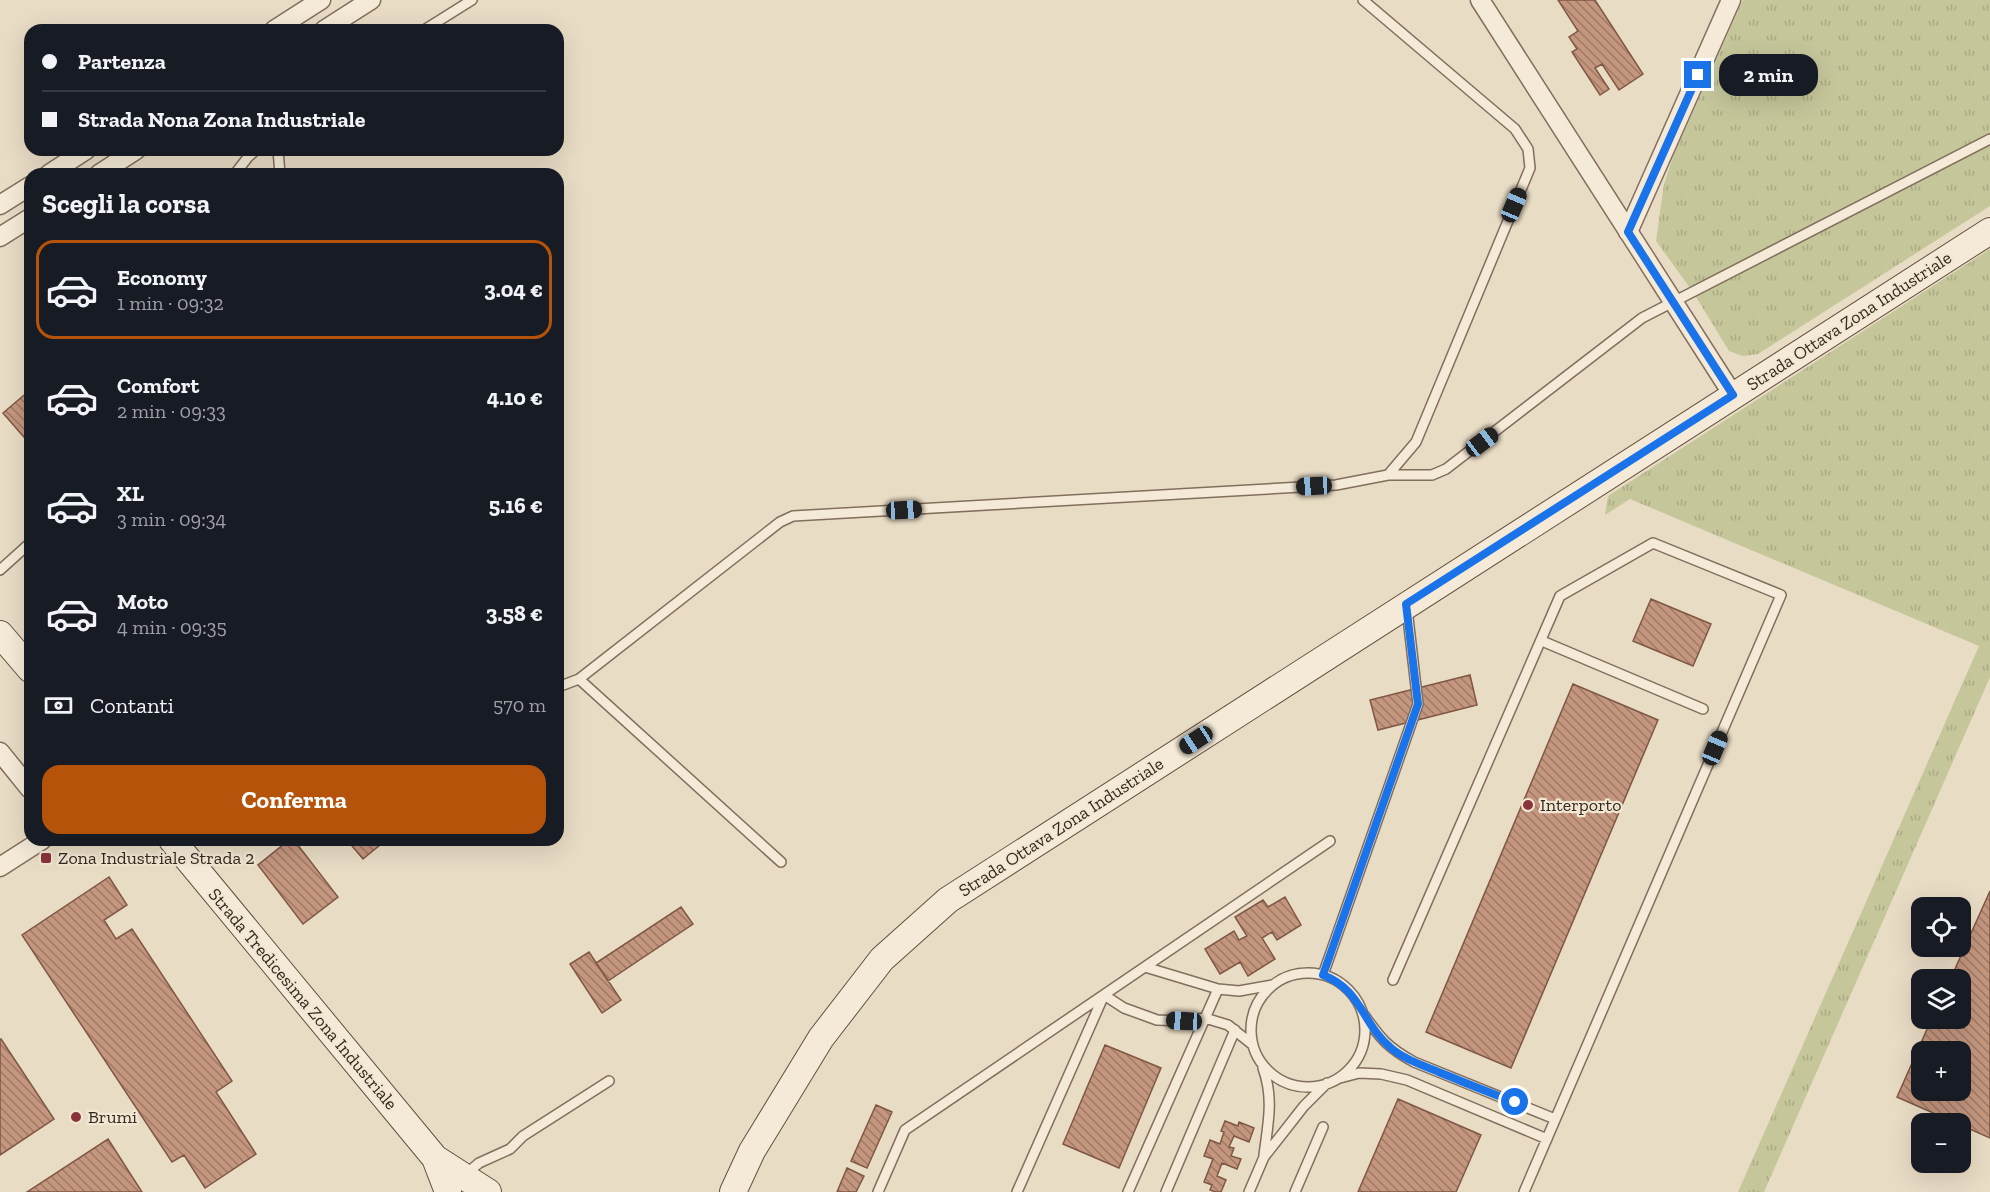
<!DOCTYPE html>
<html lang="it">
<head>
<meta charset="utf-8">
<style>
	:root { --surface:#171b24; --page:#242831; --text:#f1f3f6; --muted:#9ea1a6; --line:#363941; --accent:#b45309 }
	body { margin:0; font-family:"Zilla Slab",serif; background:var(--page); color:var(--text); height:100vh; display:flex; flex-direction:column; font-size:22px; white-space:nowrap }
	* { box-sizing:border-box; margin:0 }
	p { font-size:20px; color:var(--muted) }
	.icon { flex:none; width:33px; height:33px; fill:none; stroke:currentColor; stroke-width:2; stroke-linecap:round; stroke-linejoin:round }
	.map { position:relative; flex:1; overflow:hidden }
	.details { position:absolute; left:24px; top:168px; width:540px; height:678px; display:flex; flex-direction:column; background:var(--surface); border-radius:18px; box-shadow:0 6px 24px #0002 }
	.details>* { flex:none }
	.top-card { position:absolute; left:24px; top:24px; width:540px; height:132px; border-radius:18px; box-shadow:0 6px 24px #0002; display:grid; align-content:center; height:132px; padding:0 18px; background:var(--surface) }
	.buttons { position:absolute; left:1911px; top:897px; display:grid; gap:12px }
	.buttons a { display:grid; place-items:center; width:60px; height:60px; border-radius:12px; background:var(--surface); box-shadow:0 6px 24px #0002; font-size:30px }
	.end { position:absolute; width:27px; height:27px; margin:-14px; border:8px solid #1a73e8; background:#fff; box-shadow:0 0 0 3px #fff }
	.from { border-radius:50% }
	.bubble { position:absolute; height:42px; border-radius:18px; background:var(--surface); box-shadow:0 6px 24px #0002; font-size:20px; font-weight:700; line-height:42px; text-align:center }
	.car { position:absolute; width:18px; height:36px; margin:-18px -9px; border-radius:8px; box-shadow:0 0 4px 2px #0007; background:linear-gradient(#222 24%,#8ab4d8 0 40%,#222 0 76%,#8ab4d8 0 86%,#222 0) }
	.top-card b { display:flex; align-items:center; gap:21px; height:57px; font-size:22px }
	.top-card b+b { border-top:2px solid var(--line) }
	.top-card i { width:15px; height:15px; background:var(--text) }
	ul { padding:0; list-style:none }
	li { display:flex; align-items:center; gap:18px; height:99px; margin:0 12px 9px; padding:0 6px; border:3px solid transparent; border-radius:18px }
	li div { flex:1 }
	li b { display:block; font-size:22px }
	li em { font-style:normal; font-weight:700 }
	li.active { border-color:var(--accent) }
	li>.icon { width:54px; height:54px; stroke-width:1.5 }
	h2 { padding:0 18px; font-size:27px; line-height:72px }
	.pay { display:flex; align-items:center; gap:15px; height:66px; padding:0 18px; font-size:22px }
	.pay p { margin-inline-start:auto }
	.cta { display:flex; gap:12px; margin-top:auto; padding:12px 18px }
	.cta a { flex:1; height:69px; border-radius:18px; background:var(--accent); color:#fff; font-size:24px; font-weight:700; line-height:69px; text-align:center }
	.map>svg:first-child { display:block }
	.grass { fill:url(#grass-tufts) }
	.building { fill:url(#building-back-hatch); stroke:#7f5745; stroke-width:1.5; fill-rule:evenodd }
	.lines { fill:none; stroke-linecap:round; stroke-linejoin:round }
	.lane-casing { stroke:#826e5d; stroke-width:12 }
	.street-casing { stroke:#826e5d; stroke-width:21 }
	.secondary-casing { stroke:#644f40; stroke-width:28 }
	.lane { stroke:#f5ead7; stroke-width:9 }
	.street { stroke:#f5ead7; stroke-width:18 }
	.secondary { stroke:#f5ead7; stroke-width:26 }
	.route { stroke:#1a73e8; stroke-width:8 }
	.poi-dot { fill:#8b333a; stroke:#f2e7d3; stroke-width:2 }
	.labels { text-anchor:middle; stroke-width:4.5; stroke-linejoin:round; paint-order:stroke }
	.street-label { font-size:18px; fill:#34281f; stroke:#f2e7d3 }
	.poi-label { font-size:18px; fill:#34281f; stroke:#f2e7d3; text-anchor:start }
</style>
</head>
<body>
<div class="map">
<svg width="1990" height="1192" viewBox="0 0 1990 1192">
	<defs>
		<pattern id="grass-tufts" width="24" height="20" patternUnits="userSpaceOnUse" patternTransform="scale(1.5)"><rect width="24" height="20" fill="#c5c69a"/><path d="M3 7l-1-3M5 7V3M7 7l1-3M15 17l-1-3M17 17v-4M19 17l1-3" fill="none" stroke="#aaaa84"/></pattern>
		<pattern id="building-back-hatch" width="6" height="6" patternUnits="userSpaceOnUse" patternTransform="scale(1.5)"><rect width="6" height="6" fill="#c4967e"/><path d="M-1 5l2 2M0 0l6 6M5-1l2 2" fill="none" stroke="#a07a67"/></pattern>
	</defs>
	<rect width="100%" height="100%" fill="#e9dcc5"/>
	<path class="grass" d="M1743,0H1990V206L1758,354L1743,356L1729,351L1693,292L1656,241L1664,184L1673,157Z
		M1990,249V677L1764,1192H1738L1979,646L1630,499L1605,515L1608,496Z"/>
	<path class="building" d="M1558,0H1595L1643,74L1619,90L1602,64L1595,68L1609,89L1600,95L1572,52L1577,49L1569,37L1578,31Z
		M30,390V444L3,413Z
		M1651,599L1711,624L1693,666L1633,641Z
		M1470,675L1477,705L1378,730L1370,700Z
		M1573,684L1658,720L1511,1068L1426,1032Z
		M289,840H294L338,897L303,924L258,865Z
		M347,840H386L363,859Z
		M109,877L127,905L104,920L116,939L132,929L232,1081L216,1092L256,1154L205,1188L184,1155L172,1162L22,935Z
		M1990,891V1138L1897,1097L1932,1018H1960V980H1950ZM1922,1052H1960V1090H1922Z
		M1285,897L1301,925L1277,940L1272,932L1262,938L1275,959L1248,976L1240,962L1220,974L1205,949L1234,931L1239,940L1247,936L1235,917L1263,900L1268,907Z
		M681,907L693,924L608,981L596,963Z
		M589,952L621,1000L602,1013L570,964Z
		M1,1039L54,1119L0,1155V1040Z
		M1105,1045L1161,1068L1119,1168L1063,1144Z
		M1398,1099L1481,1135L1456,1192H1358Z
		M876,1105L892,1112L867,1168L851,1161Z
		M1225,1121L1238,1126L1239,1122L1254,1128L1249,1142L1234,1136L1229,1147L1234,1148L1231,1156L1241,1159L1237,1169L1222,1163L1217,1176L1226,1180L1221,1192H1216L1210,1190L1212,1185L1204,1182L1213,1159L1204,1156L1210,1140L1220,1144L1224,1132L1221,1131Z
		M108,1139L142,1192H27Z
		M847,1168L864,1176L856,1192H837Z"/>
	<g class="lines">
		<defs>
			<path id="lane" d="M1363,0L1515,129L1528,149L1530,168L1416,442L1388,475H1432L1446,469L1642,318L1990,139
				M424,30L472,0
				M278,150L280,174
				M235,174L248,157L256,150
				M0,570L30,543
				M1542,641L1703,709
				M579,679L781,862
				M558,687L579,679L780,522L793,516L1336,485L1388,475
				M1145,967L1218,989L1239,991L1273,985
				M1251 1030a57 57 0 1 1 114 0a57 57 0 1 1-114 0Z
				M1323,975L1418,704L1407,609
				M1393,980L1560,596L1653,543L1781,595L1524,1192
				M1104,995L1124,1008L1157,1020L1184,1021L1205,1018L1228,1025L1253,1045
				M1364,1015C1381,1039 1387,1047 1414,1062L1555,1119
				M1263,1068C1274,1099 1268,1123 1264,1155
				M1340,1078L1359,1073L1381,1074L1407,1080L1547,1139
				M465,1175L479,1163L510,1149L523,1136L609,1081
				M878,1192L905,1130L1330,841
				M1017,1192L1104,995
				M1128,1192L1218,989
				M1166,1192L1235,1030
				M1249,1192L1264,1157L1304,1106L1327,1083
				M1295,1192L1323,1127"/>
			<path id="street" d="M1480,0L1733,395
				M274,30L321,0
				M324,30L371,0
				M49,174L86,150
				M99,174L136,150
				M0,205L30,186
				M1628,232L1731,0
				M0,237L30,218
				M0,752L30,789
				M0,867L42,840"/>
			<path id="secondary" d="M0,634L30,669
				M172,840L435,1158L488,1192
				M435,1158L448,1192
				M733,1192L752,1151L821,1038L882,959L948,900L1990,231"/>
		</defs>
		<use href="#lane" class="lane-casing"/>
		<use href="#street" class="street-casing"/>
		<use href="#secondary" class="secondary-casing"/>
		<use href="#lane" class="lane"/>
		<use href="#street" class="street"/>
		<use href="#secondary" class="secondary"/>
	</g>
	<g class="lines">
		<path class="route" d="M1515,1102C1490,1093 1466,1083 1441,1073C1425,1066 1405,1060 1391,1048C1361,1023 1363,991 1323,975L1418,704L1406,604L1733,395L1628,232L1698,75"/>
	</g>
	<g class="poi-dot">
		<circle cx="1528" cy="805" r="6"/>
		<rect x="40" y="852" width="12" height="12" rx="3"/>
		<circle cx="76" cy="1117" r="6"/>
	</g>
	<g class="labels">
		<g class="street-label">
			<text transform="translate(1849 321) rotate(-33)" y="6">Strada Ottava Zona Industriale</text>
			<text transform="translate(1061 827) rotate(-33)" y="6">Strada Ottava Zona Industriale</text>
			<text transform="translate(303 999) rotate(50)" y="6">Strada Tredicesima Zona Industriale</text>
		</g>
		<g class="poi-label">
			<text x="1540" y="811">Interporto</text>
			<text x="58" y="864">Zona Industriale Strada 2</text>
			<text x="88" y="1123">Brumi</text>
		</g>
	</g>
</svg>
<div class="buttons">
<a><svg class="icon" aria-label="locate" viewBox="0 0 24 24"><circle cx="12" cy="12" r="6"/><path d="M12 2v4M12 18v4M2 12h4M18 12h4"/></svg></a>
<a><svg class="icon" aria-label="layers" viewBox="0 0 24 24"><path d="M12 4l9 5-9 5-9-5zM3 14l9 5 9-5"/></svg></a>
<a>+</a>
<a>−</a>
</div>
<i class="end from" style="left:1515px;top:1102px"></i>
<i class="end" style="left:1698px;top:75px"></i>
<div class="bubble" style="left:1719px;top:54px;width:99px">2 min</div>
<i class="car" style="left:1514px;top:205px;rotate:23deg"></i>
<i class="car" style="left:1482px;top:442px;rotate:53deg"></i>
<i class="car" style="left:1314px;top:486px;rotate:267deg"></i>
<i class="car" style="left:904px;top:510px;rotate:87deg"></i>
<i class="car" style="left:1196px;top:740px;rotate:237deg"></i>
<i class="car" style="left:1715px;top:748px;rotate:23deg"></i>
<i class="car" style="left:1184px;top:1021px;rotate:273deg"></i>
<div class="top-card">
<b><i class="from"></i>Partenza</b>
<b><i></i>Strada Nona Zona Industriale</b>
</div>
<section class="details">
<h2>Scegli la corsa</h2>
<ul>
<li class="active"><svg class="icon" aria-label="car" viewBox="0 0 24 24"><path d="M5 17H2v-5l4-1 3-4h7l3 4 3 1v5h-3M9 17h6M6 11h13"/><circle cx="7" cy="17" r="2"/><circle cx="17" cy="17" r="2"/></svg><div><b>Economy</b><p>1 min · 09:32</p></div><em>3.04 €</em></li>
<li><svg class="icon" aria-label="car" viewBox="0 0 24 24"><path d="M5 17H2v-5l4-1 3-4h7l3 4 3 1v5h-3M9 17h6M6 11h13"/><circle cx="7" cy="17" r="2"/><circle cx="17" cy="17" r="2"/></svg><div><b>Comfort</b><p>2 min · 09:33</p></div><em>4.10 €</em></li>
<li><svg class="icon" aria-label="car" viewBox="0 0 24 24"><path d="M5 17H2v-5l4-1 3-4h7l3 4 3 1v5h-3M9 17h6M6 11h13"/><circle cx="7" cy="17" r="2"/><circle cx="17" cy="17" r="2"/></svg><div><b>XL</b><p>3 min · 09:34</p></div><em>5.16 €</em></li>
<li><svg class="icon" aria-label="car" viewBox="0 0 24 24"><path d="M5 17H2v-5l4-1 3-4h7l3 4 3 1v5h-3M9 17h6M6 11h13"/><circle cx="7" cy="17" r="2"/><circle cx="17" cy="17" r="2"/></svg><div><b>Moto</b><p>4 min · 09:35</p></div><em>3.58 €</em></li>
</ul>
<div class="pay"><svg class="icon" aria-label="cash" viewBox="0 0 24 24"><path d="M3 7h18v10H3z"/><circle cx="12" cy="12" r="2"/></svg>Contanti<p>570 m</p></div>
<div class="cta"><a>Conferma</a></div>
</section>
</div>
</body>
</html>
